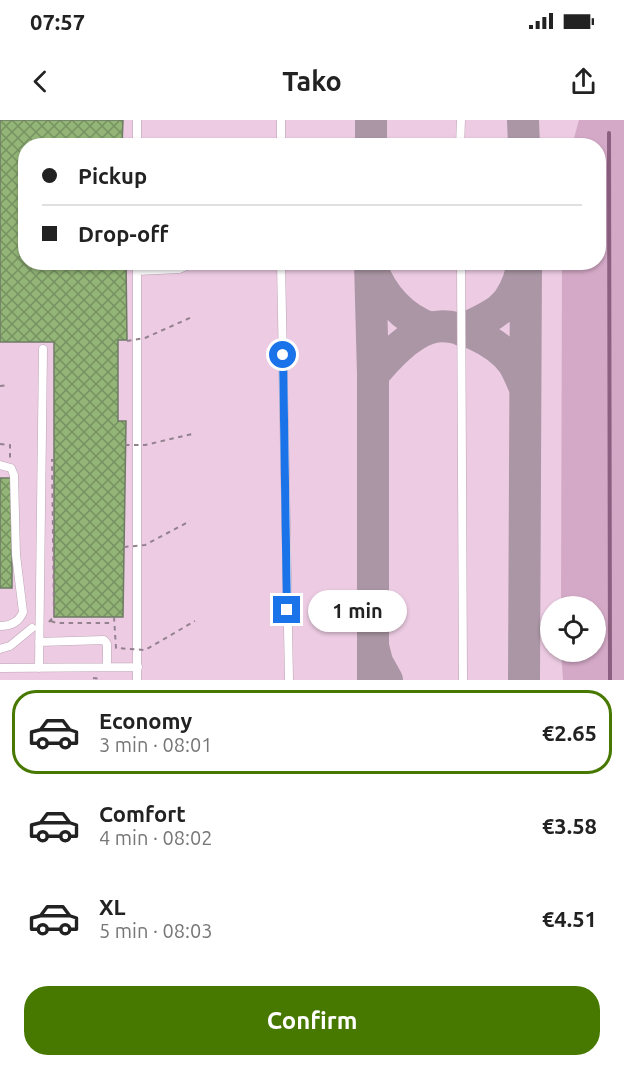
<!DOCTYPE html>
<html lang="en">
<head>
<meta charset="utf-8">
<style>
	:root { --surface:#fff; --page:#f2f2f2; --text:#222; --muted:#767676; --line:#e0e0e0; --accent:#477800 }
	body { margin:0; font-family:Ubuntu,sans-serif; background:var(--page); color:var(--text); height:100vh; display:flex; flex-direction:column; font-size:22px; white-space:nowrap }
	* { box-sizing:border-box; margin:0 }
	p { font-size:20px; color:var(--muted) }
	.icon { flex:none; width:33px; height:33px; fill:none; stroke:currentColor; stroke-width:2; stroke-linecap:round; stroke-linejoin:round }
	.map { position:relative; height:560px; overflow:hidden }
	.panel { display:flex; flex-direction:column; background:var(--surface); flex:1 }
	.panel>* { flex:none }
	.banner { position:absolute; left:18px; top:18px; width:588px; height:132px; border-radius:24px; box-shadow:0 2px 4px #0004; display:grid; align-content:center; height:132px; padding:0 24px; background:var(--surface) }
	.buttons { position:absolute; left:540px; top:476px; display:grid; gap:12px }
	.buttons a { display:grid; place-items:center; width:66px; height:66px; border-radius:50%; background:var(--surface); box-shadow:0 2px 4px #0004; font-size:30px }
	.end { position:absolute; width:27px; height:27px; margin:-14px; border:8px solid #1a73e8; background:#fff; box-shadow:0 0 0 3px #fff }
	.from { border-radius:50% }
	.bubble { position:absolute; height:42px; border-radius:21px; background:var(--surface); box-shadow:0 2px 4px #0004; font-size:20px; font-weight:700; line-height:42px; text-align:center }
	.banner b { display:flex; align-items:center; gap:21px; height:57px; font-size:22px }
	.banner b+b { border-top:2px solid var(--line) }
	.banner i { width:15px; height:15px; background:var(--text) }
	ul { padding:10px 0 0; list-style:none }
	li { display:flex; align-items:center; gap:18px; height:84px; margin:0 12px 9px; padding:0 12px; border:3px solid transparent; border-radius:24px }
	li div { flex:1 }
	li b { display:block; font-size:22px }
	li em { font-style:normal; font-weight:700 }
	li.active { border-color:var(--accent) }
	li>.icon { width:54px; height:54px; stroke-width:1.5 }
	.action { display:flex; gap:12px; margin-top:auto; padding:12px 24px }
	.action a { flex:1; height:69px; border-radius:24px; background:var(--accent); color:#fff; font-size:24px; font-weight:700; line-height:69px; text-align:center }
	.status { display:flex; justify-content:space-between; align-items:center; height:42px; padding:0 30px; background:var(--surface); direction:ltr }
	.status svg { height:16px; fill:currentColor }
	header { display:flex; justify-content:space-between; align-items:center; height:78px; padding:0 24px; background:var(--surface); font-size:27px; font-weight:700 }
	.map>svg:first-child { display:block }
	.built { fill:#edcce3; fill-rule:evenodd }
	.grass { fill:#d4a9c7 }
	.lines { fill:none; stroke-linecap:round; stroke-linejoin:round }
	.stream { stroke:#8a5f7f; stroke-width:4 }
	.taxiway { stroke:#aa96a4; stroke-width:32 }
	.building { fill:url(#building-cross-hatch); stroke:#6e7b65; stroke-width:1.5 }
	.service-casing { stroke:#bca4b5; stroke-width:9 }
	.path { stroke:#94818e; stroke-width:2; stroke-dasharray:4.5 4.5; stroke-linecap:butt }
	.service { stroke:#fff; stroke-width:8 }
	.path-bridge { stroke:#94818e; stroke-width:2; stroke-dasharray:4.5 4.5; stroke-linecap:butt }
	.route { stroke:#1a73e8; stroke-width:8 }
</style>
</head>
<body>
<div class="status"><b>07:57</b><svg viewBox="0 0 49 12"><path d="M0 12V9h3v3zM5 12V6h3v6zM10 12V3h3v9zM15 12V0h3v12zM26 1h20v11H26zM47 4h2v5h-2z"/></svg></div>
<header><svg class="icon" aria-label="back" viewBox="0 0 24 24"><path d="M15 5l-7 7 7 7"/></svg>Tako<svg class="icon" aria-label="share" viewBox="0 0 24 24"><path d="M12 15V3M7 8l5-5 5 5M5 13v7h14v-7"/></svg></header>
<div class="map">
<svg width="624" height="560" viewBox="0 0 624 560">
	<defs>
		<pattern id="building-cross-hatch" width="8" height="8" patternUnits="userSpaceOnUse" patternTransform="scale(1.5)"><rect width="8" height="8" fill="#93b577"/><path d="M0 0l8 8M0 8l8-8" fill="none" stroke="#779261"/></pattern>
	</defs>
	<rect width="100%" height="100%" fill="#f2d8ea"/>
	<path class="built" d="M0,0H624V560H0ZM26,26H598V142H26ZM550,486H596V531H550Z"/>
	<path class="grass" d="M579,0H624V560H563L561,531H596V486H561L562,143L598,142V26L572,25Z"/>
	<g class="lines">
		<path class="stream" d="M609,13L610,560"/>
		<path class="taxiway" d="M523,0L524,26
			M371,26V0
			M370,142L373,255V526
			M372,148C382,175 403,199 431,208
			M461,210C496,195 513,187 522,148
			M373,255C388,237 407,216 430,208C456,200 498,222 513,243C518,251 521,259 525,268
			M373,560V526L377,542L387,560
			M524,560L526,142"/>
	</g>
	<path class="building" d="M0,0H123L122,26H26V142H126L127,220H118V301H126L123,497H54V222H0Z
		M0,358H12V468H0Z"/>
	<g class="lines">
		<defs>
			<path id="service" d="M137,26V0
				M281,26V0
				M460,26L461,0
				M281,142L289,560
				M461,142L463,560
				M137,151L179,149L196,142
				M0,345L11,348L14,355L16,435L23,492C19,502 11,506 0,506
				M39,522L104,520L107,524V547
				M0,529L10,526L32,508
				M0,548L138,547
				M39,548L43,229
				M137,560V142"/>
		</defs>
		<use href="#service" class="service-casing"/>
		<path class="path" d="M0,266L8,265
			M0,324L10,325V338
			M51,501L56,503H111
			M49,502L54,496L52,339
			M93,558L102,559"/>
		<use href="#service" class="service"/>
		<path class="path-bridge" d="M127,221L145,218L192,197
			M125,325H145L192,314
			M124,427L145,425L190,401
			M114,497L116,528L145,530L195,501"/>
	</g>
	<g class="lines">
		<path class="route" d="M283,235L287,490"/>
	</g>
</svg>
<div class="buttons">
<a><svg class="icon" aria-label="locate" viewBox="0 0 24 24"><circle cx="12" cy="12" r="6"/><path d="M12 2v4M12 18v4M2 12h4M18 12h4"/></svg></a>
</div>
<i class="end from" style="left:283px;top:235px"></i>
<i class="end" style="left:287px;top:490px"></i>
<div class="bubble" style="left:308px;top:470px;width:99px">1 min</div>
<div class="banner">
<b><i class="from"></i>Pickup</b>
<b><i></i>Drop-off</b>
</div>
</div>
<section class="panel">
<ul>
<li class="active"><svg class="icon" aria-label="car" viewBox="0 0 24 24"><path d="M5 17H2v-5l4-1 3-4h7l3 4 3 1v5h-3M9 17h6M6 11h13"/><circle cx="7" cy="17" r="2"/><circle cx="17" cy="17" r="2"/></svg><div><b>Economy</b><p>3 min · 08:01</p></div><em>€2.65</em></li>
<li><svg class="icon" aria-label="car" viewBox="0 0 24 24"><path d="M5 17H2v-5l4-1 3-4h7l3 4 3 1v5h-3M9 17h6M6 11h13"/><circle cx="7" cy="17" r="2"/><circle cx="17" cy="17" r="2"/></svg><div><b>Comfort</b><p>4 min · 08:02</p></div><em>€3.58</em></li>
<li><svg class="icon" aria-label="car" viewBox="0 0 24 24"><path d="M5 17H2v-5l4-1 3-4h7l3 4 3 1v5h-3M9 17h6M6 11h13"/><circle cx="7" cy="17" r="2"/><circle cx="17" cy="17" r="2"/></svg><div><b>XL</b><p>5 min · 08:03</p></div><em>€4.51</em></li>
</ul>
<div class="action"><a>Confirm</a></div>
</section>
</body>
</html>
